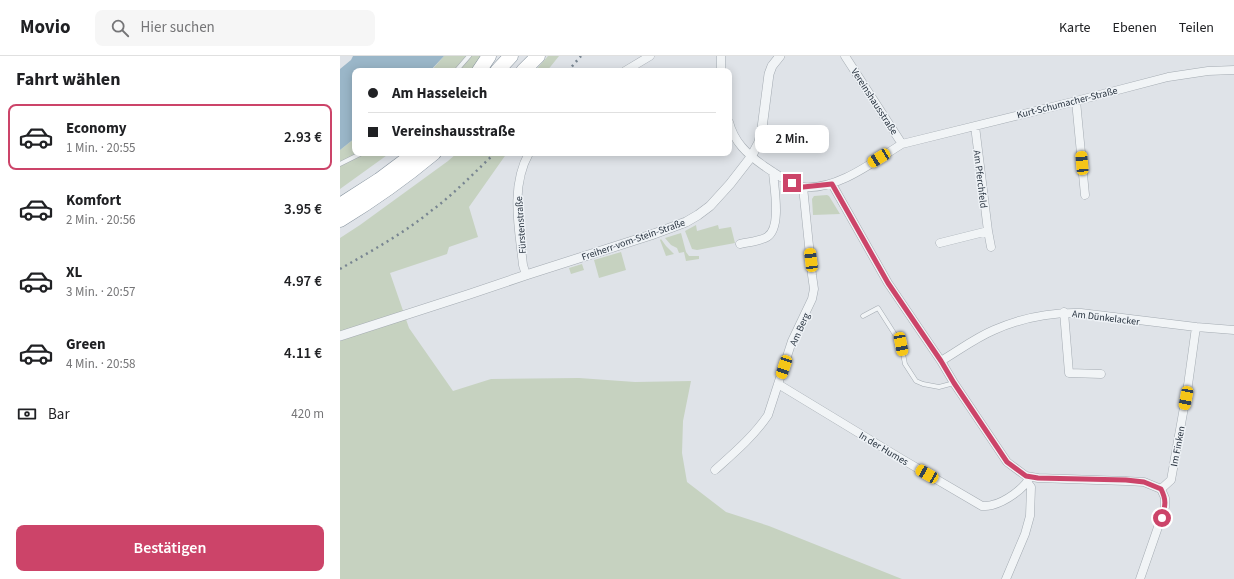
<!DOCTYPE html>
<html lang="de">
<head>
<meta charset="utf-8">
<style>
	:root { --surface:#fff; --page:#f6f6f6; --text:#202124; --muted:#757577; --line:#e0e0e0; --accent:#cc4469 }
	body { margin:0; font-family:"Source Sans 3",sans-serif; background:var(--page); color:var(--text); height:100vh; display:flex; flex-direction:column; font-size:15px; white-space:nowrap }
	* { box-sizing:border-box; margin:0 }
	p { font-size:13px; color:var(--muted) }
	.icon { flex:none; width:22px; height:22px; fill:none; stroke:currentColor; stroke-width:2; stroke-linecap:round; stroke-linejoin:round }
	.map { position:relative; flex:1; overflow:hidden }
	.sheet { display:flex; flex-direction:column; background:var(--surface); width:340px }
	.sheet>* { flex:none }
	.hud { position:absolute; left:12px; top:12px; width:380px; height:88px; border-radius:8px; box-shadow:0 2px 10px #0003; display:grid; align-content:center; height:88px; padding:0 16px; background:var(--surface) }
	.end { position:absolute; width:18px; height:18px; margin:-9px; border:5px solid #cc4469; background:#fff; box-shadow:0 0 0 2px #fff }
	.from { border-radius:50% }
	.bubble { position:absolute; height:28px; border-radius:8px; background:var(--surface); box-shadow:0 2px 10px #0003; font-size:13px; font-weight:600; line-height:28px; text-align:center }
	.car { position:absolute; width:12px; height:24px; margin:-12px -6px; border-radius:5px; box-shadow:0 0 3px 1px #0007; background:linear-gradient(#f5c518 24%,#345 0 40%,#f5c518 0 76%,#345 0 86%,#f5c518 0) }
	.hud b { display:flex; align-items:center; gap:14px; height:38px; font-size:15px }
	.hud b+b { border-top:1px solid var(--line) }
	.hud i { width:10px; height:10px; background:var(--text) }
	ul { padding:0; list-style:none }
	li { display:flex; align-items:center; gap:12px; height:66px; margin:0 8px 6px; padding:0 8px; border:2px solid transparent; border-radius:8px }
	li div { flex:1 }
	li b { display:block; font-size:15px }
	li em { font-style:normal; font-weight:600 }
	li.on { border-color:var(--accent) }
	li>.icon { width:36px; height:36px; stroke-width:1.5 }
	h2 { padding:0 16px; font-size:18px; line-height:48px }
	.pay { display:flex; align-items:center; gap:10px; height:44px; padding:0 16px; font-size:15px }
	.pay p { margin-inline-start:auto }
	.primary-button { display:flex; gap:8px; margin-top:auto; padding:8px 16px }
	.primary-button a { flex:1; height:46px; border-radius:8px; background:var(--accent); color:#fff; font-size:16px; font-weight:600; line-height:46px; text-align:center }
	header { display:flex; align-items:center; gap:24px; box-sizing:border-box; height:56px; padding:0 20px; background:var(--surface); border-bottom:1px solid var(--line) }
	header strong { font-size:19px }
	nav { display:flex; gap:22px; margin-inline-start:auto; font-size:14px }
	.search { width:280px; height:36px; background:var(--page); display:flex; align-items:center; gap:10px; box-sizing:border-box; padding:0 14px; border-radius:8px; color:var(--muted); font-size:15px }
	main { display:flex; flex:1; min-height:0 }
	.map>svg:first-child { display:block }
	.green { fill:#c6d2c0 }
	.water { fill:#9ab6c8 }
	.lines { fill:none; stroke-linecap:round; stroke-linejoin:round }
	.service-casing { stroke:#a4abb2; stroke-width:5 }
	.minor-casing { stroke:#a4abb2; stroke-width:9 }
	.tertiary-casing { stroke:#a4abb2; stroke-width:10 }
	.motorway-casing { stroke:#86939e; stroke-width:15 }
	.service { stroke:#f1f4f6; stroke-width:4 }
	.minor { stroke:#f1f4f6; stroke-width:8 }
	.tertiary { stroke:#f1f4f6; stroke-width:9 }
	.motorway { stroke:#fff; stroke-width:14 }
	.rail { stroke:#788591; stroke-width:2.5; stroke-dasharray:2 4; stroke-linecap:butt }
	.route { stroke:#cc4469; stroke-width:5 }
	.labels { text-anchor:middle; stroke-width:3; stroke-linejoin:round; paint-order:stroke }
	.street-label { font-size:10px; fill:#28333f; stroke:#eef2f6 }
</style>
</head>
<body>
<header>
<strong>Movio</strong>
<div class="search"><svg class="icon" aria-label="search" viewBox="0 0 24 24"><circle cx="10" cy="10" r="6"/><path d="M15 15l6 6"/></svg>Hier suchen</div>
<nav><a>Karte</a><a>Ebenen</a><a>Teilen</a></nav>
</header>
<main>
<section class="sheet">
<h2>Fahrt wählen</h2>
<ul>
<li class="on"><svg class="icon" aria-label="car" viewBox="0 0 24 24"><path d="M5 17H2v-5l4-1 3-4h7l3 4 3 1v5h-3M9 17h6M6 11h13"/><circle cx="7" cy="17" r="2"/><circle cx="17" cy="17" r="2"/></svg><div><b>Economy</b><p>1 Min. · 20:55</p></div><em>2.93 €</em></li>
<li><svg class="icon" aria-label="car" viewBox="0 0 24 24"><path d="M5 17H2v-5l4-1 3-4h7l3 4 3 1v5h-3M9 17h6M6 11h13"/><circle cx="7" cy="17" r="2"/><circle cx="17" cy="17" r="2"/></svg><div><b>Komfort</b><p>2 Min. · 20:56</p></div><em>3.95 €</em></li>
<li><svg class="icon" aria-label="car" viewBox="0 0 24 24"><path d="M5 17H2v-5l4-1 3-4h7l3 4 3 1v5h-3M9 17h6M6 11h13"/><circle cx="7" cy="17" r="2"/><circle cx="17" cy="17" r="2"/></svg><div><b>XL</b><p>3 Min. · 20:57</p></div><em>4.97 €</em></li>
<li><svg class="icon" aria-label="car" viewBox="0 0 24 24"><path d="M5 17H2v-5l4-1 3-4h7l3 4 3 1v5h-3M9 17h6M6 11h13"/><circle cx="7" cy="17" r="2"/><circle cx="17" cy="17" r="2"/></svg><div><b>Green</b><p>4 Min. · 20:58</p></div><em>4.11 €</em></li>
</ul>
<div class="pay"><svg class="icon" aria-label="cash" viewBox="0 0 24 24"><path d="M3 7h18v10H3z"/><circle cx="12" cy="12" r="2"/></svg>Bar<p>420 m</p></div>
<div class="primary-button"><a>Bestätigen</a></div>
</section>
<div class="map">
<svg width="894" height="523" viewBox="0 0 894 523">
	<rect width="100%" height="100%" fill="#dfe3e8"/>
	<path class="green" d="M104,0H141L131,15H91Z
		M208,0H219L207,15H195Z
		M15,82V97H50L0,133V94Z
		M117,97H167L129,151L138,181L109,191L107,198L50,217L69,272L113,335L151,323L239,322L295,326L351,325L343,365L342,397L347,426L386,456L429,470L562,523H0V182L20,169L108,105Z
		M487,139L489,140L500,158L473,159L472,143L474,140Z
		M356,169L357,175L378,169L379,173L391,171L395,187L357,194L352,193L345,175Z
		M341,177L346,196L349,200H359V203L346,205L344,196L339,197L337,192L331,189L325,182Z
		M321,183L326,190L334,198L326,200L320,184Z
		M281,196L286,214L259,222L254,204Z
		M242,208L244,214L231,218L229,212Z"/>
	<path class="water" d="M13,0H104L90,15H15V82L0,94V13L11,4Z"/>
	<g class="lines">
		<defs>
			<path id="service" d="M116,15L129,0
				M0,108L22,97
				M523,260L538,252L561,288L565,308L576,325L583,328L599,331L614,327"/>
			<path id="minor" d="M381,0V15
				M285,15L310,0
				M736,45L745,139
				M389,66C394,86 407,98 424,110C433,116 452,130 464,131C498,134 534,105 562,88L505,0
				M562,88L736,45L828,21L868,15L894,14
				M492,128L548,227L601,305L614,327L667,406L686,420L698,422L786,425L804,426L821,433
				M648,175L651,191
				M600,187L648,175L635,70
				M400,188C409,186 420,185 427,181C442,172 434,131 433,116
				M186,219L183,209C179,172 170,131 189,97
				M724,256L729,317L761,318
				M601,305C618,295 635,282 654,274C681,262 711,256 741,257L856,271L894,274
				M438,328L560,402L642,450C645,450 649,450 652,449C665,446 684,433 690,421
				M375,414C394,397 414,380 428,359L452,285L472,243L474,233L472,219L463,131
				M821,433L831,424L848,329L856,271
				M666,523L685,478L690,460L691,431L687,426
				M800,523L825,451V442L821,433"/>
			<path id="tertiary" d="M0,280L130,238L186,219L311,179L346,166L358,159L370,150L390,128L411,101L419,86L422,72L429,18L432,10L440,0"/>
			<path id="motorway" d="M139,15L149,0
				M157,15L171,0
				M183,15L198,0
				M0,149L39,124L75,97
				M0,164C33,144 64,122 94,97"/>
		</defs>
		<use href="#service" class="service-casing"/>
		<use href="#minor" class="minor-casing"/>
		<use href="#tertiary" class="tertiary-casing"/>
		<use href="#motorway" class="motorway-casing"/>
		<use href="#service" class="service"/>
		<use href="#minor" class="minor"/>
		<use href="#tertiary" class="tertiary"/>
		<use href="#motorway" class="motorway"/>
		<path class="rail" d="M228,15L241,0
			M0,213C31,195 63,178 91,155C114,138 134,117 155,97"/>
	</g>
	<g class="lines">
		<path class="route" d="M452,127L463,131L492,128L548,227L601,305L614,327L667,406L686,420L698,422L786,424L804,426L821,433C827,445 825,450 822,462"/>
	</g>
	<g class="labels">
		<g class="street-label">
			<text transform="translate(535 45) rotate(57)" y="4">Vereinshausstraße</text>
			<text transform="translate(727 46) rotate(-14)" y="4">Kurt-Schumacher-Straße</text>
			<text transform="translate(641 123) rotate(83)" y="4">Am Pferchfeld</text>
			<text transform="translate(180 169) rotate(-94)" y="4">Fürstenstraße</text>
			<text transform="translate(293 183) rotate(-19)" y="4">Freiherr-vom-Stein-Straße</text>
			<text transform="translate(766 261) rotate(7)" y="4">Am Dünkelacker</text>
			<text transform="translate(459 273) rotate(-66)" y="4">Am Berg</text>
			<text transform="translate(837 390) rotate(-79)" y="4">Im Finken</text>
			<text transform="translate(544 392) rotate(31)" y="4">In der Humes</text>
		</g>
	</g>
</svg>
<i class="end from" style="left:822px;top:462px"></i>
<i class="end" style="left:452px;top:127px"></i>
<div class="bubble" style="left:415px;top:69px;width:74px">2 Min.</div>
<i class="car" style="left:539px;top:102px;rotate:238deg"></i>
<i class="car" style="left:742px;top:107px;rotate:355deg"></i>
<i class="car" style="left:471px;top:204px;rotate:353deg"></i>
<i class="car" style="left:561px;top:288px;rotate:169deg"></i>
<i class="car" style="left:444px;top:311px;rotate:198deg"></i>
<i class="car" style="left:846px;top:342px;rotate:191deg"></i>
<i class="car" style="left:587px;top:418px;rotate:300deg"></i>
<div class="hud">
<b><i class="from"></i>Am Hasseleich</b>
<b><i></i>Vereinshausstraße</b>
</div>
</div>
</main>
</body>
</html>
